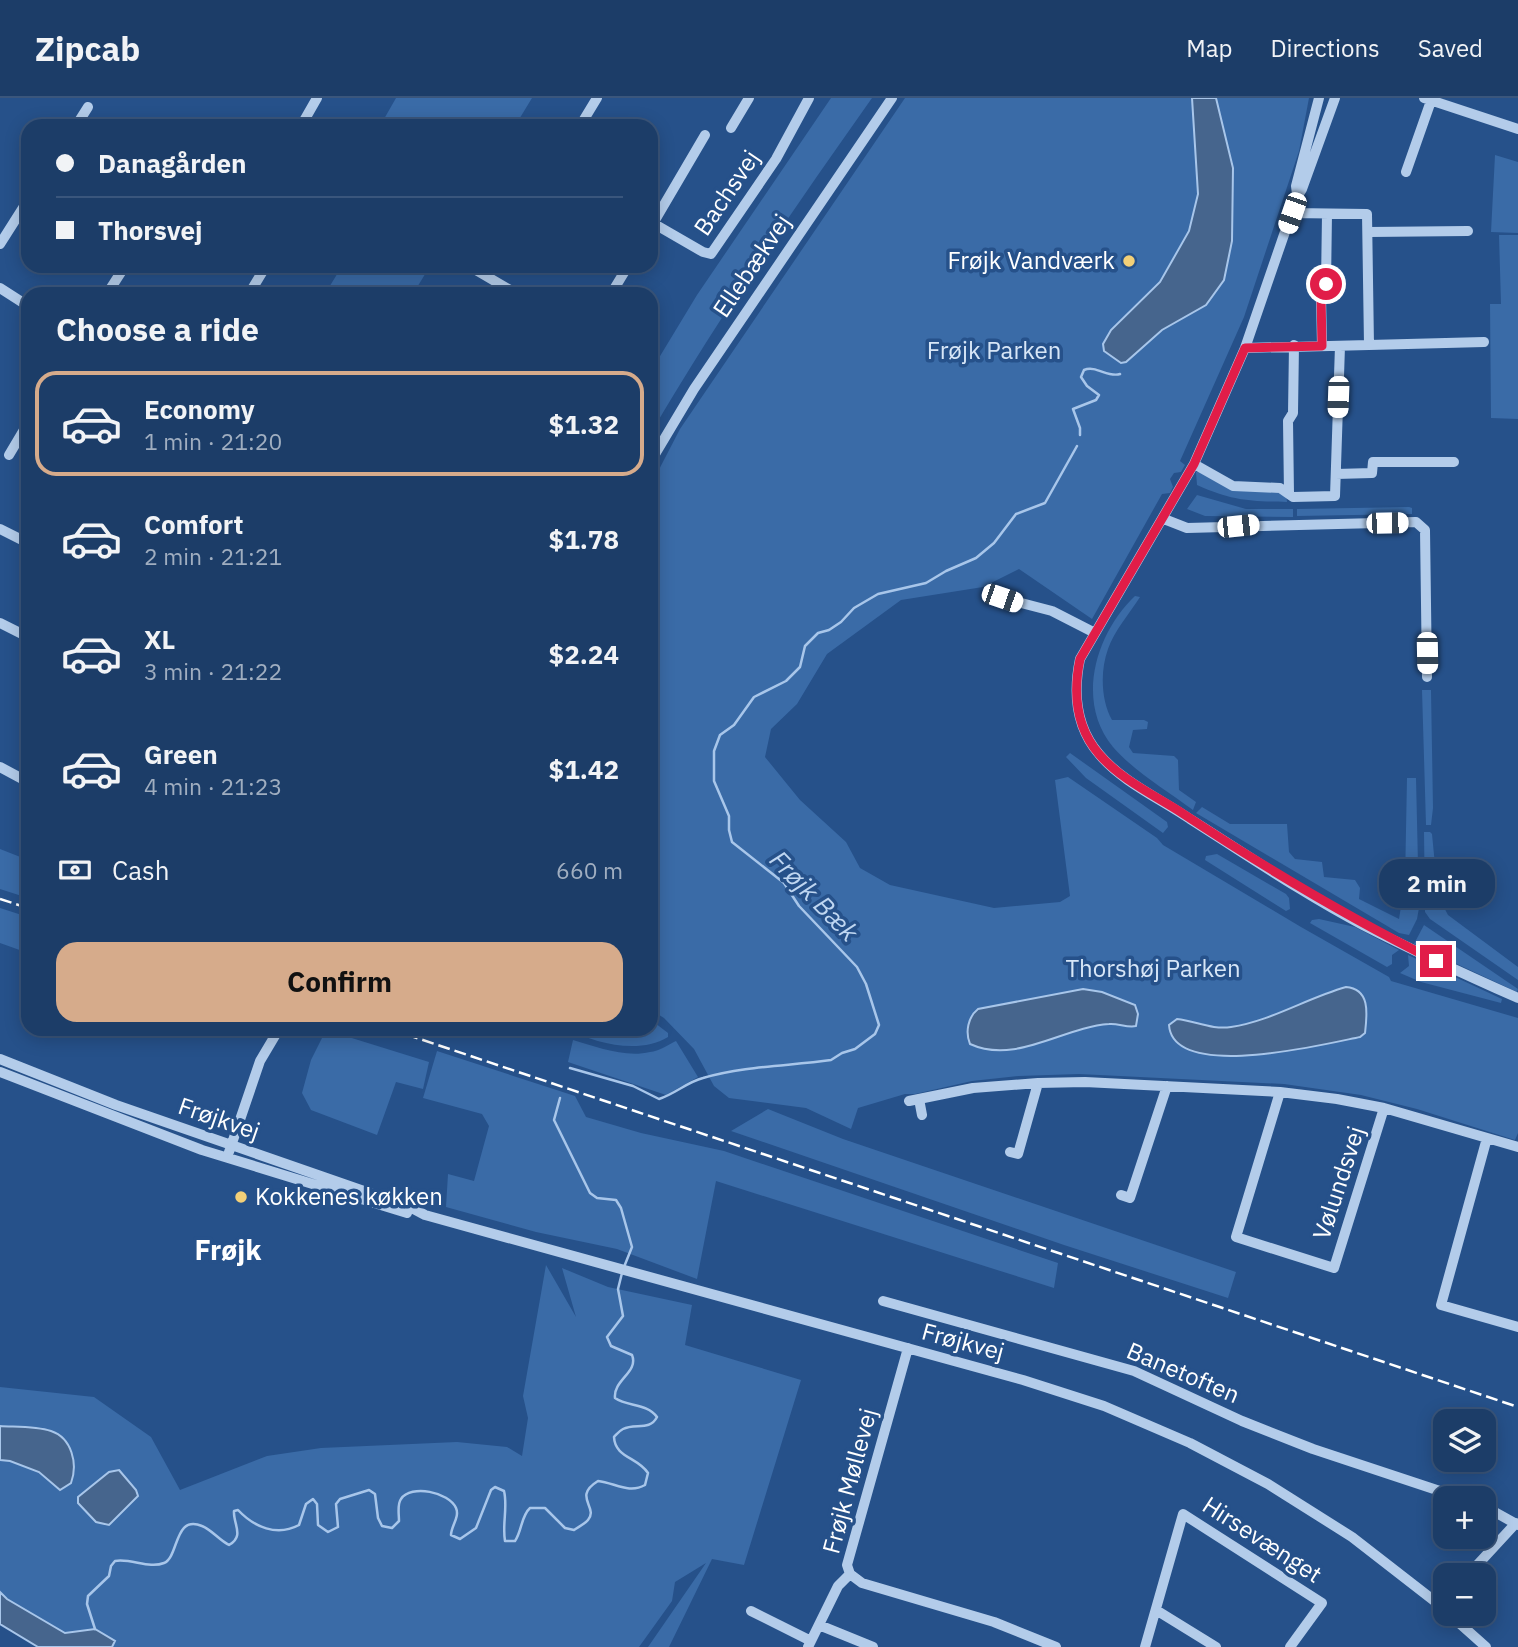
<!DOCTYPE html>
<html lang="en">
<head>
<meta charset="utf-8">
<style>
	:root { --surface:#1c3d68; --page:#294871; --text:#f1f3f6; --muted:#a0aec0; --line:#3a567c; --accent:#d6ab8b }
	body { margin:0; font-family:"IBM Plex Sans",sans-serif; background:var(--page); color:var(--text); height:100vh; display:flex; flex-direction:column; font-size:26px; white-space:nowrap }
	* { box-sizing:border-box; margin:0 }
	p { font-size:23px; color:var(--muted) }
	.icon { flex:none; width:38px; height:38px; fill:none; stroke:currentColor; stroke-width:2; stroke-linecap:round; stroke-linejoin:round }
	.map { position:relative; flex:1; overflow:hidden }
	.sheet { position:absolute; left:21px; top:189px; width:637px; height:749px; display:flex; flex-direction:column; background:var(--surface); border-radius:21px; box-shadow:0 4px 18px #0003,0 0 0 2px var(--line) }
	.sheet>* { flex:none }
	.guide { position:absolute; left:21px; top:21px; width:637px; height:154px; border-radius:21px; box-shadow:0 4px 18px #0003,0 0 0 2px var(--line); display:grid; align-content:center; height:154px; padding:0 35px; background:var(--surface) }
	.tools { position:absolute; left:1433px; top:1311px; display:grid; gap:14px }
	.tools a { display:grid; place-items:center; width:63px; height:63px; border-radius:14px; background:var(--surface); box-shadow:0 4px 18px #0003,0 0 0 2px var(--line); font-size:35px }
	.end { position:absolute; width:32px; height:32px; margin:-16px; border:9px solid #e11d48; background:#fff; box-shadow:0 0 0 4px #fff }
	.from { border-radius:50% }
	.bubble { position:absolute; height:49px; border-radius:21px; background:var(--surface); box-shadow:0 4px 18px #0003,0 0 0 2px var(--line); font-size:23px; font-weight:700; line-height:49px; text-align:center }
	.car { position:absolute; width:21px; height:42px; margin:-21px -10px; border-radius:9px; box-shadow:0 0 5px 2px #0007; background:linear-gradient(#fff 24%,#345 0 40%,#fff 0 76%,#345 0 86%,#fff 0) }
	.guide b { display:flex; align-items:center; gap:24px; height:66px; font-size:26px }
	.guide b+b { border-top:2px solid var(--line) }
	.guide i { width:18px; height:18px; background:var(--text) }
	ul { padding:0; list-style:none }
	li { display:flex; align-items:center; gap:21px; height:105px; margin:0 14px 10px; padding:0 21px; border:4px solid transparent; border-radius:21px }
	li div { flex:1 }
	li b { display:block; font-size:26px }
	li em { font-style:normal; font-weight:700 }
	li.selected { border-color:var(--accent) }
	li>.icon { width:63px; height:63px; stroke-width:1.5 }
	h2 { padding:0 35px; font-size:32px; line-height:84px }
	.pay { display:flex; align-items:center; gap:18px; height:77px; padding:0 35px; font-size:26px }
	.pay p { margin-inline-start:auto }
	.action { display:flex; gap:14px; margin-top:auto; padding:14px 35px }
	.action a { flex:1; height:80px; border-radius:21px; background:var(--accent); color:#111; font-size:28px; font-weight:700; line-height:80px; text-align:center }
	header { display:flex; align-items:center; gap:42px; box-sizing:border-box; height:98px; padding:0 35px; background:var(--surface); border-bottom:2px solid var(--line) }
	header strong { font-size:33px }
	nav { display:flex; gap:38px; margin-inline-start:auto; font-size:24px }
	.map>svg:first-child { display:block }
	.green { fill:#3a6ba7 }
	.water { fill:#46658d; stroke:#a8c6ea; stroke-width:2 }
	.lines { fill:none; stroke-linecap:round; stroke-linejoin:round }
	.stream { stroke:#a8c6ea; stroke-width:2.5 }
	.minor { stroke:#b3ccea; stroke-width:10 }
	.rail { stroke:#fff; stroke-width:2.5; stroke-dasharray:12 5; stroke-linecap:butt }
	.route { stroke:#e11d48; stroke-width:9 }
	.poi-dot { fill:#f3d078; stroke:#26518a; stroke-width:2.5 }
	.labels { text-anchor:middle; stroke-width:7; stroke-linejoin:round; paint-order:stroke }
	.street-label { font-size:24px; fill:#fff; stroke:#26518a }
	.poi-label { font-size:24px; fill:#fff; stroke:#26518a; text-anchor:end }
	.park-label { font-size:24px; fill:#d7e6f7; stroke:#26518a }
	.water-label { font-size:26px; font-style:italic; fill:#bfd6f1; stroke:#26518a }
	.quarter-label { font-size:28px; font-weight:bold; fill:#fff; stroke:#26518a }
</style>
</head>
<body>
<header>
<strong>Zipcab</strong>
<nav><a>Map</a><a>Directions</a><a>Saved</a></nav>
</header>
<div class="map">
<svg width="1518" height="1549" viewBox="0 0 1518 1549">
	<rect width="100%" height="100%" fill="#26518a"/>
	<path class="green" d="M396,0H532L515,28H380Z
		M831,0H872C795,109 718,220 651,335V273L697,197Z
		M905,0H1309L1299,53L1244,219L1180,363L1185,367L1181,374L1174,375L1170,381L1173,389L1170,395L1162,396L1092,521L1019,471L983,489L901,502L827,556L797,606L771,631L765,659L800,702L846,744L860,770L890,787L994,810L1060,804L1070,798L1055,682L1068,679L1157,740L1163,747L1301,829L1389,879L1391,883L1518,920V1035L1515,1042L1417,1011L1361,997L1284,986L1079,976L1019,978L972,983L915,996H905L858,1010L851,1031L806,1010L729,1000L714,988L694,951L664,920L651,912V387L680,331Z
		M1495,57L1518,64V135L1491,134Z
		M1499,137H1518V321L1491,320L1490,206H1501Z
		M342,168H430L413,196H325Z
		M1196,374H1201C1236,393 1241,394 1281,394L1286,396L1287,404C1248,403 1233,403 1197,387Z
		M1197,397L1246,411H1293V419L1205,418L1187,411Z
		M1409,409L1412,410V416L1297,418V411Z
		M1135,498L1140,499C1130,515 1114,533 1108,551C1100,573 1101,603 1112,622H1144L1148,624L1147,631L1133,632L1129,649L1133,655L1174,658L1178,662L1179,692L1196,704L1193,712C1166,692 1135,674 1113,649C1075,603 1096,535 1135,498Z
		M1422,592H1431L1433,710L1431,727H1426Z
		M1070,655L1167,724L1168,729L1163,735L1086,680L1066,659Z
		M1407,680H1416L1419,810L1417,821L1409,837L1399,835L1196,715L1202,709L1230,726H1287L1289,754L1295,761L1322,764L1324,779L1355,782L1360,790L1359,801L1399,821L1405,784Z
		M1424,734H1430L1432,736L1438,798L1448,817L1518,869V882L1430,821L1425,814Z
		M0,751L28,762V800L0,791Z
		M1217,756L1286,796L1289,800L1290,811L1286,813L1205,762L1206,758Z
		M0,810L28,819V855L0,845Z
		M1319,821L1355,829L1399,852L1392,857V866L1387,869L1310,825L1312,822Z
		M1424,827L1518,891L1517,894L1414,846Z
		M1408,857L1502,901L1501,905L1421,884L1400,875L1409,868Z
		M651,922L668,935V939C638,957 596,945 566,931H651Z
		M326,932L429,964L423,991L396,984L377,1037L311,1012L302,995L311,962Z
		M573,942C597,949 625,960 650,954C659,953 668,947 676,943L698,979L666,997L568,964Z
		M437,953L575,998L586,1019L641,1035L724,1053L1058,1165L1054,1190L716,1083L697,1181L617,1151L536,1134L446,1109L448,1076L474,1083L489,1028L482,1016L423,1000Z
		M768,1011L843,1041L1236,1174L1228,1200L1064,1147L731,1033Z
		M546,1167L576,1219L562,1170L608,1189L692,1207L685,1247L801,1282L744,1467L712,1461L669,1549H648L706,1465L675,1484L672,1503L639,1549H112L114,1543L95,1531L65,1535L7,1501L0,1494V1289L94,1299L151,1339L180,1392L267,1358L321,1350L457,1344L507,1349L522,1358L528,1320L523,1298Z"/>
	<path class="water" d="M1192,0H1216L1233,70L1232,143L1224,182L1206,207L1162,232L1126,264L1121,265L1104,253L1103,246L1111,232L1160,184L1189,133L1198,96Z
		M1346,889C1371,891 1367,917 1365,935L1360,939C1325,946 1173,984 1169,927L1177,921C1196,923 1212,932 1231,929C1271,923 1307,900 1346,889Z
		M1083,891L1102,894L1135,907L1138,916L1136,928C1127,930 1118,925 1109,926C1063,929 1016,967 970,946C965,934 968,919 978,911Z
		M0,1328C16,1329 36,1328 51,1333C72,1340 78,1366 71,1385L60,1392L39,1374L10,1363L0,1362Z
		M119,1372L136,1392L138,1398L109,1427L96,1424L78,1405V1399L109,1374Z
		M0,1494L7,1501L65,1535L95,1531L115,1543L112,1549H38L0,1526Z"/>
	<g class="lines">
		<path class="stream" d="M1080,337V330L1073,311L1096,302L1099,297L1087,288L1081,279L1084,272C1096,267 1108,280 1120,276
			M570,970L633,988L659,1001C675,996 687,984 703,980C745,968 788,968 831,962L842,955L855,951L875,936L879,927L866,886L857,869L799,808L784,785L732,744L729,732V718L714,683V653L720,637L734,627L754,599L786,583L800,569L805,548L818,535L829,532L841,524L854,510L878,496L926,485L946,473L976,460L994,445L1016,416L1045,405L1077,348
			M560,1000L554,1022L590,1095L597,1100L616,1102L621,1110L632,1149L624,1169
			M95,1531L87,1506L88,1498L109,1478L111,1468L115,1463C131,1460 149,1471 164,1465C179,1459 174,1416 202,1428C212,1432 219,1442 229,1447C245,1438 233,1426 234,1413L238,1412C254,1429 277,1439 299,1427L306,1406L313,1401L317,1406L318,1427L328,1434L338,1429L336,1406L340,1401L369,1392L375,1396L378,1420L382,1428L392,1430L399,1423C399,1416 397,1406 401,1401C411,1386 449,1394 456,1410C460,1419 451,1428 451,1437L460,1441L476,1430L491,1392L495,1389L504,1393C508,1409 502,1426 505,1443H515C522,1433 521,1418 530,1410H545L565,1430L574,1432C578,1429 585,1426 588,1422C599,1409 572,1399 598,1383C615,1385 629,1396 645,1387L648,1375C638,1359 615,1360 614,1339C617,1336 619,1333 623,1331C635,1325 650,1333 657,1319C647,1305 628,1309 615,1300C613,1282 639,1274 632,1257L611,1248L607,1239L623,1218L618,1191L622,1175"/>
		<path class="minor" d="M1335,0L1302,91L1297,99L1245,250L1194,366L1080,561C1073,595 1075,628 1099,656C1122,684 1161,701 1190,721C1247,757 1304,796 1363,827C1414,853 1466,877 1518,900
			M1424,0L1518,31
			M76,28L88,9
			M301,28L317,0
			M580,28L597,0
			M731,30L749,0
			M1406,74L1432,0
			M1297,96L1296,88L1319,0
			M1292,115L1367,116L1369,247L1484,244
			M651,124L703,154L711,156L776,61L809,0
			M651,129L705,37
			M1369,134L1468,133
			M0,146L28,102
			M469,168L517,196
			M0,190L28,208
			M107,196L125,168
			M249,196L266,168
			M414,196H415
			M611,196L628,168
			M1322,248L1321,197L1326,186L1327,116
			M1245,250L1369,247
			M9,357L28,325
			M651,363L694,291L892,0
			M1194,366L1233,388L1280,390L1293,399L1335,398L1340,248
			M1336,376L1372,375L1373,364H1454
			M1289,396L1288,323L1293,315L1294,247
			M1164,421L1187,430L1416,424L1425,432L1427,579
			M0,431L28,445
			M1002,500L1052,513L1095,535
			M0,525L28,539
			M0,669L28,684
			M0,961L116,1007L410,1109L425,1117L1023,1282L1104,1308L1190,1345L1268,1386L1352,1439L1446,1512
			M0,974L202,1052L407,1115
			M1280,994L1236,1139L1334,1170L1384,1010
			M919,1001L922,1017
			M909,1003L973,990L1038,985L1085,984L1280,994L1337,1001L1384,1010L1518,1049
			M1487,1040L1441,1207L1518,1229
			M229,1054L260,963L279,931
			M1010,1054L1018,1056L1038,985
			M1121,1097L1130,1100L1167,988
			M883,1203L1134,1273L1242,1323L1313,1351L1461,1400
			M908,1250L847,1467L850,1476L862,1485L994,1524L1056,1549
			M1484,1408L1518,1427
			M1468,1477L1516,1425
			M1156,1512L1216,1549
			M751,1513L811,1543
			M1449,1516L1486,1549
			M819,1527L873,1549
			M808,1549L838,1488L850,1476
			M1145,1549L1183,1416L1322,1505L1290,1549"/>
		<path class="rail" d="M0,801L28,810
			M390,931L1518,1309"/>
	</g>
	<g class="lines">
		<path class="route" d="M1326,186L1321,197L1322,248L1245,250L1194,366L1080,561C1073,595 1075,628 1099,656C1120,681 1154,697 1182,715C1264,769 1347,819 1436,863"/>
	</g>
	<g class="poi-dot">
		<circle cx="1129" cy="163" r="7"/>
		<circle cx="241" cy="1099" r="7"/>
	</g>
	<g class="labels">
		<g class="street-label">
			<text transform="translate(727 95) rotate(-56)" y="8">Bachsvej</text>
			<text transform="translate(752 168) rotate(-56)" y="8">Ellebækvej</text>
			<text transform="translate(219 1021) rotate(19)" y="8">Frøjkvej</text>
			<text transform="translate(1339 1085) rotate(-72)" y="8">Vølundsvej</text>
			<text transform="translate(963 1244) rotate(15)" y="8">Frøjkvej</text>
			<text transform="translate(1183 1275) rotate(23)" y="8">Banetoften</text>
			<text transform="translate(850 1383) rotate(-75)" y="8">Frøjk Møllevej</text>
			<text transform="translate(1262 1442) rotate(33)" y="8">Hirsevænget</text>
		</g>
		<g class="poi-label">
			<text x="1115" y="171">Frøjk Vandværk</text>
			<text x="255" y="1107" text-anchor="start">Kokkenes køkken</text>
		</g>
		<g class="park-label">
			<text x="994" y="261">Frøjk Parken</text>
			<text x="1153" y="879">Thorshøj Parken</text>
		</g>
		<g class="water-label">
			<text transform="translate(814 798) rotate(46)" y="9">Frøjk Bæk</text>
		</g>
		<g class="quarter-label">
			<text x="228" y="1162">Frøjk</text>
		</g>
	</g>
</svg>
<div class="tools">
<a><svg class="icon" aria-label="layers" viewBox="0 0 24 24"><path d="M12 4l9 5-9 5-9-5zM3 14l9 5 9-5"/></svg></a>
<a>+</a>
<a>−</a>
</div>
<i class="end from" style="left:1326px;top:186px"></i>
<i class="end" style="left:1436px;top:863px"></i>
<div class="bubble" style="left:1379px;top:761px;width:116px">2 min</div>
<i class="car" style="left:1292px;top:115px;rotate:199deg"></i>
<i class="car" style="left:1338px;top:299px;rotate:182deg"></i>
<i class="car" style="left:1387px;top:425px;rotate:89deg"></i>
<i class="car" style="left:1238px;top:428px;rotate:84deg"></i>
<i class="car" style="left:1002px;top:500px;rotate:109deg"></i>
<i class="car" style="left:1427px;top:555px;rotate:179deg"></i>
<div class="guide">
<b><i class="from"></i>Danagården</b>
<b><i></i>Thorsvej</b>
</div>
<section class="sheet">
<h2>Choose a ride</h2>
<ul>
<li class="selected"><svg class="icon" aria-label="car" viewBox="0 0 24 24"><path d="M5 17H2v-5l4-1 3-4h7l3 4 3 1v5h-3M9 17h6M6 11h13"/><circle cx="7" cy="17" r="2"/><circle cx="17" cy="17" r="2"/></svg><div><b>Economy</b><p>1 min · 21:20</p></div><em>$1.32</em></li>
<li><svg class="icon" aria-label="car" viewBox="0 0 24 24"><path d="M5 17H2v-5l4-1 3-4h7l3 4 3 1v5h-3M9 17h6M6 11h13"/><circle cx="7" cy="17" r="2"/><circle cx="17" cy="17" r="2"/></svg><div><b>Comfort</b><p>2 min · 21:21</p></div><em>$1.78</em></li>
<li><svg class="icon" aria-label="car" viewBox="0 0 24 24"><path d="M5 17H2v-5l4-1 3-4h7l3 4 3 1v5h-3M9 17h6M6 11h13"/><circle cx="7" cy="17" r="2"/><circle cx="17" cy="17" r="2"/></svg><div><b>XL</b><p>3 min · 21:22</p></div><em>$2.24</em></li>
<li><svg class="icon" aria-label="car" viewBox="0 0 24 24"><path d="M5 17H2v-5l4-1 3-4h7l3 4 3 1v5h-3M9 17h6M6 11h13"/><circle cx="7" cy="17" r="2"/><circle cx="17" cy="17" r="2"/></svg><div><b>Green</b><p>4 min · 21:23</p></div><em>$1.42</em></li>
</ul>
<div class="pay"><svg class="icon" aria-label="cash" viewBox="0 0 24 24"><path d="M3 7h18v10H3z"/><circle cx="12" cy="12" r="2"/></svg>Cash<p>660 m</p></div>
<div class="action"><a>Confirm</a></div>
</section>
</div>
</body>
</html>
